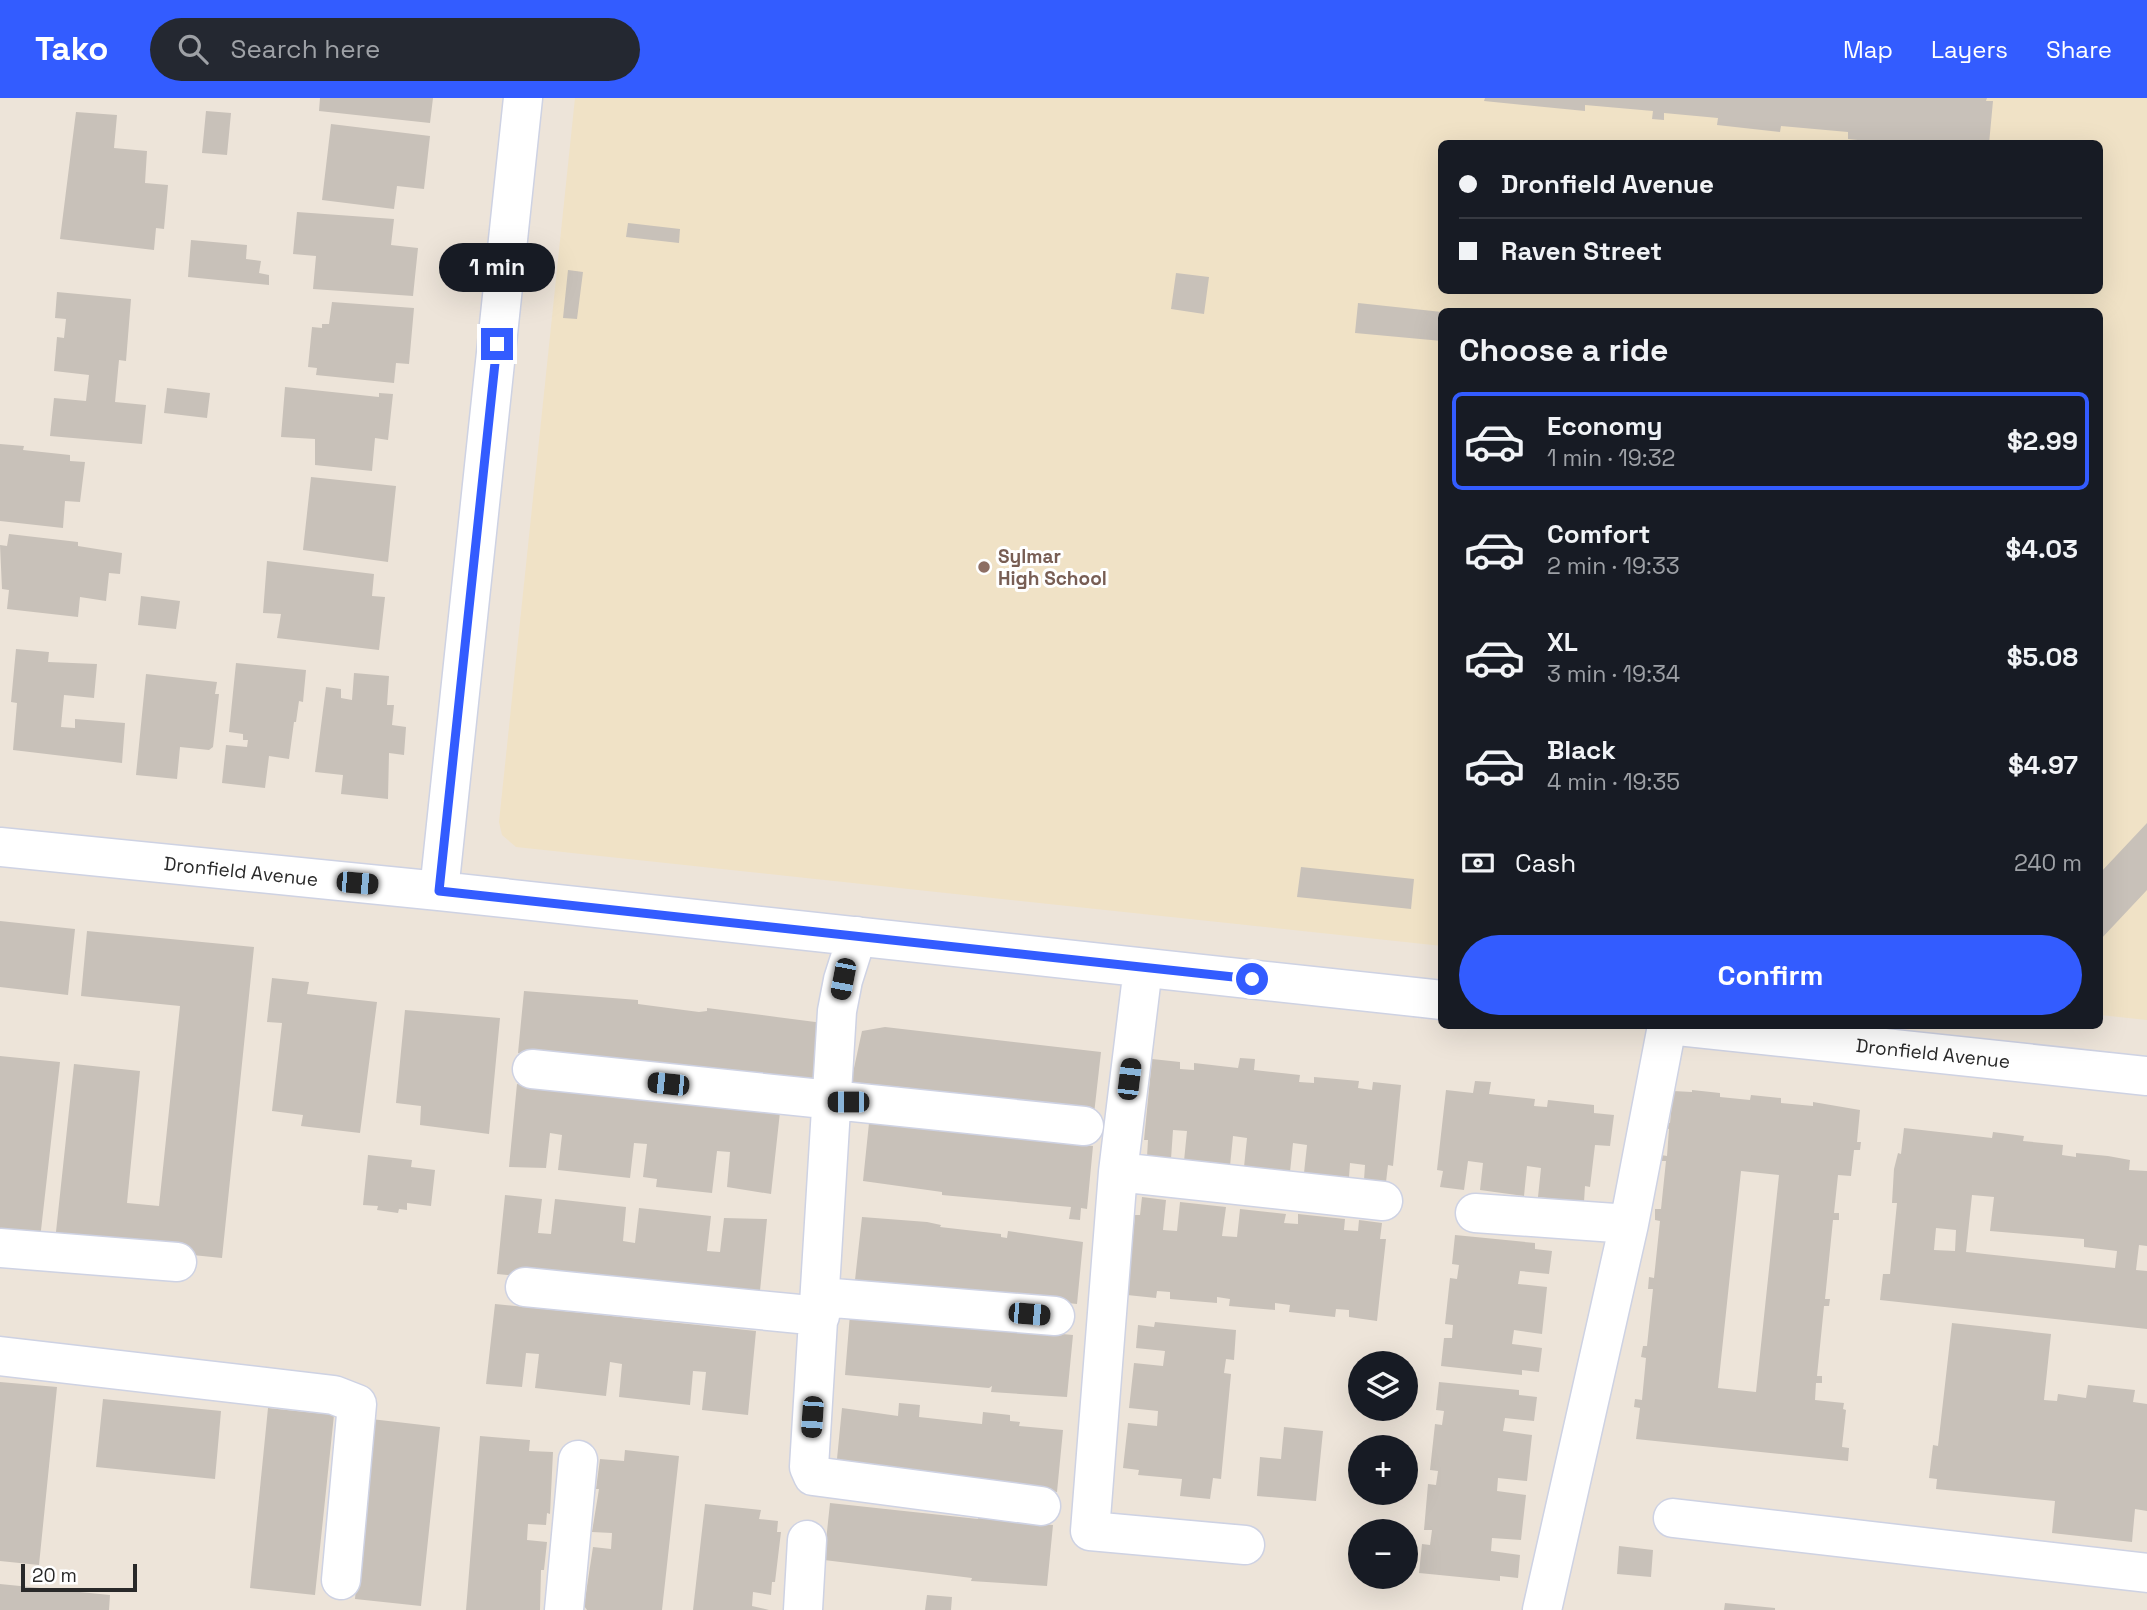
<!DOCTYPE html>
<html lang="en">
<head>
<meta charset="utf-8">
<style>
	:root { --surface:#171b24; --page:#242831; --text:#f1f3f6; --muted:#9ea1a6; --line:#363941; --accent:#335cff }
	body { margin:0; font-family:"Space Grotesk",sans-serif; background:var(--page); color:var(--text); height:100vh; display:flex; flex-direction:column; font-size:26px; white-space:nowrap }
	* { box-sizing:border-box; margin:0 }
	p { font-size:23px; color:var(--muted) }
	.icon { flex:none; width:38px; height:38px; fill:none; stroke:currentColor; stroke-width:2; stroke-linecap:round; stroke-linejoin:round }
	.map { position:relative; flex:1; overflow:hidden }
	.side { position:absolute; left:1438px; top:210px; width:665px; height:721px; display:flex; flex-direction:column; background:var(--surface); border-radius:10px; box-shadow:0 7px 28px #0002 }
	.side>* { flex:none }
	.top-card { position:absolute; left:1438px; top:42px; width:665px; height:154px; border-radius:10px; box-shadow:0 7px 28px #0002; display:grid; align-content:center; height:154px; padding:0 21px; background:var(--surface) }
	.controls { position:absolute; left:1348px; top:1253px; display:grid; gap:14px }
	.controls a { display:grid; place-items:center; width:70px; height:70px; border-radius:50%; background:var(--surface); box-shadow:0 7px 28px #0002; font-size:35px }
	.scale { position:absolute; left:21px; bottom:18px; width:116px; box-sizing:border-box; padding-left:7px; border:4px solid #292929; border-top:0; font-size:19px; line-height:24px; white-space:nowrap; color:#292929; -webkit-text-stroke:5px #fff; paint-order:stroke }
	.end { position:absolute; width:32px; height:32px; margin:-16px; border:9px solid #335cff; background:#fff; box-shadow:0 0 0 4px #fff }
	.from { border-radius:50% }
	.bubble { position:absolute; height:49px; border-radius:24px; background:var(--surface); box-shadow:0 7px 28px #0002; font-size:23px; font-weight:700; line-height:49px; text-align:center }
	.car { position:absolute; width:21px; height:42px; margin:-21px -10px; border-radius:9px; box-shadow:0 0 5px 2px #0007; background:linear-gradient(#222 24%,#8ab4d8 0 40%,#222 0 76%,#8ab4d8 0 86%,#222 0) }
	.top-card b { display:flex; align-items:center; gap:24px; height:66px; font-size:26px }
	.top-card b+b { border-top:2px solid var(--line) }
	.top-card i { width:18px; height:18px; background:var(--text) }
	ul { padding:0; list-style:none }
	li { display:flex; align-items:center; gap:21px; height:98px; margin:0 14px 10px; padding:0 7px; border:4px solid transparent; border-radius:10px }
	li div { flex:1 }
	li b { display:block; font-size:26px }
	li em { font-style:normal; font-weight:700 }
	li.on { border-color:var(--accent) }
	li>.icon { width:63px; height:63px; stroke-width:1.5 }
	h2 { padding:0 21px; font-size:32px; line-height:84px }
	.pay { display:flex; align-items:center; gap:18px; height:77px; padding:0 21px; font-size:26px }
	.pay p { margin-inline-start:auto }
	.cta { display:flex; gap:14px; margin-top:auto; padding:14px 21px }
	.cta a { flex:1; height:80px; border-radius:42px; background:var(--accent); color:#fff; font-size:28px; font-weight:700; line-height:80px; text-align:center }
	header { display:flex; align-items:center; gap:42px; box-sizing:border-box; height:98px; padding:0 35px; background:var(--accent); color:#fff }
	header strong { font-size:33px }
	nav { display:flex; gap:38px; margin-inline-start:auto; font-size:24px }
	.search { width:490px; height:63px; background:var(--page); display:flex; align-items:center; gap:18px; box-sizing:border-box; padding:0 24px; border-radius:38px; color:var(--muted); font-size:26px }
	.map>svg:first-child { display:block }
	.education { fill:#f0e2c6; fill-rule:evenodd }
	.building { fill:#c8c1b9; fill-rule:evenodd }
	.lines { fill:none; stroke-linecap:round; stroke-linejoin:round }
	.minor-casing { stroke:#ced2e3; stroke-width:41 }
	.minor { stroke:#fff; stroke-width:38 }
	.route { stroke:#335cff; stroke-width:9 }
	.education-dot { fill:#8d6e63; stroke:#fff; stroke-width:2.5 }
	.labels { text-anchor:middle; stroke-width:6; stroke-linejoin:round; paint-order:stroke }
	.education-label { font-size:19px; font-weight:bold; fill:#785e54; stroke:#fff; text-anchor:start }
	.street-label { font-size:19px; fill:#292929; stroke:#fff }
</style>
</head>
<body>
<header>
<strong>Tako</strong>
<div class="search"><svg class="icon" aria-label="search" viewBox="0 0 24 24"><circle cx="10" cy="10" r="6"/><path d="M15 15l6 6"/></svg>Search here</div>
<nav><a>Map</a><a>Layers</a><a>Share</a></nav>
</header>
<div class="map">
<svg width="2147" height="1512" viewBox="0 0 2147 1512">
	<rect width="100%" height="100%" fill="#ede4d9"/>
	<path class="education" d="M575,0H2147V922L2100,917V214H1442V848L516,749L502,737L499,724ZM1442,46H2100V192H1442Z"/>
	<path class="building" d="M320,0H433L430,25L319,13Z
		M1485,0H1987L1986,3H1993L1989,46H1897L1848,41V34L1781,28L1780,34L1717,27L1718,20L1664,15V22L1652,21L1653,13L1585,7V13L1484,3Z
		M206,13L231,15L227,57L202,55Z
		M76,14L117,17L114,50L147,53L145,85L168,87L164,131L156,130L154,152L60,141Z
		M331,26L430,38L424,91L397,88L394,111L322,102Z
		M297,114L394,121L391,147L418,150L413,198L313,191L316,158L293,156Z
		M628,125L680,131L679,145L626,139Z
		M191,142L247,147L246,161L261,163L259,175L269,177V187L188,179Z
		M568,172L583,174L577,221L563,220Z
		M1176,175L1209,179L1204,216L1171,211Z
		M57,194L131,201L126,263L119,262L115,304L146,307L142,346L50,338L54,300L86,303L89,277L54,273L57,239L64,240L66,221L55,220Z
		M332,204L414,210L409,266L396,265L394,285L316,277L317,270L308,269L312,229L322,230V226H329Z
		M1358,205L1442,214V243L1355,235Z
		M285,289L379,299V295L393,296L388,342L375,340L372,373L315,367V341L281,339Z
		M167,290L210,295L207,320L164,315Z
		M0,346L24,348L23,352L70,357V363L85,364L80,404L65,403L63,430L0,423Z
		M311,379L396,388L388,464L303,452Z
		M9,436L78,444V448L122,455L120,476L109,475L106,503L80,499L78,519L7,511L9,492L2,491L0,447L7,448Z
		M267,463L374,476L372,498L385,499L379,552L277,540L281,516L263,515Z
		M141,498L180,503L176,531L138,527Z
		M16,551L49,554L48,564L97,566L94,600L64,597L61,629L75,630V621L125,625L122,665L13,652L17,605L11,604Z
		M236,565L306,572L303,604L299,603L296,624H294L289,661L269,658L265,690L222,685L226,647L247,649L248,642H243V636L229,634Z
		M354,575L389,578L387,607H394L392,627L406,629L404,657L389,655L388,701L341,696L343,677L315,674L326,589L341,591V600L352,602Z
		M146,576L217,584L215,596H219L213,649L209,652L180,649L177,681L136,677Z
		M2147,725V792L2100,842V775Z
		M1301,769L1414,781L1411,811L1297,799Z
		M0,823L75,831L68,897L0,889Z
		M87,833L254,849L222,1160L55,1143L74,966L140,973L127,1105L159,1108L180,908L81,898Z
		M272,880L309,884L307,896L377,904L360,1035L301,1028L303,1017L272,1013L282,925L267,924Z
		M524,893L638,902V906L699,914L707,913V910L823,925L817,982L518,955Z
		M405,912L500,920L489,1036L420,1027L421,1008L396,1005Z
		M885,929L1101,954L1094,1016L911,998V990L851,984L862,933Z
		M0,958L60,964L40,1141L0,1136Z
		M1240,960L1255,961L1254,972L1300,977L1299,984L1314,985V979L1359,983L1358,990L1372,992L1373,984L1401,987L1393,1068L1388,1067L1386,1084L1364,1082L1365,1067L1350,1065L1349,1079L1304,1075L1307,1047L1293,1045L1290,1074L1244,1069L1247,1040L1233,1038L1230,1068L1184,1063L1187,1033L1173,1032L1171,1061L1147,1059L1148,1042H1144L1152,961L1180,964V971L1194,972V965L1238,970Z
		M1475,983L1491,984L1489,996L1535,1001L1534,1008L1547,1009L1548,1002L1594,1007V1015L1614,1017L1610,1048L1595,1047L1590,1089L1585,1088L1584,1104L1538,1099L1541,1070L1527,1068L1524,1098L1480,1092L1483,1065L1468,1063L1464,1092L1440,1089L1443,1073L1437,1072L1446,992L1473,995Z
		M517,986L780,1014L771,1096L727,1089L730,1054L717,1053L712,1095L656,1089L657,1081L643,1079L647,1046L634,1045L630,1080L558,1072L562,1037L550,1035L546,1070L509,1069Z
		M1692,992L1720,995V999L1750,1002L1751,997L1781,1000V1005L1813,1008V1004L1860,1012L1857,1044H1861L1860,1052H1854L1851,1078L1838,1077L1834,1115H1839V1122H1833L1825,1201H1830L1829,1208H1824L1817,1278H1822V1285H1816L1815,1302L1844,1305L1843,1311L1846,1312L1842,1349L1849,1350L1848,1363L1636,1341L1640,1310L1634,1309L1635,1301L1642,1302L1646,1260L1641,1259L1643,1248H1647L1653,1191H1648L1649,1179L1654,1180L1660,1123L1655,1122V1111H1661L1666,1063H1661V1057L1667,1058L1669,1031L1664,1030L1665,1024L1670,1025L1673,993L1692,994ZM1741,1073L1779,1077L1756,1294L1718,1290Z
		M869,1025L1093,1048L1087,1111L1081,1110L1080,1122L1069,1121L1071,1109L942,1097V1094L863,1083Z
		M1904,1030L1992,1040L1993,1034L2024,1038L2023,1043L2063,1047L2062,1057L2076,1059V1055L2108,1058L2130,1062L2129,1072L2147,1073V1148L2139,1147L2136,1172L2147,1173V1231L1880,1202L1883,1176H1890L1897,1105H1892L1894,1071L1898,1055L1901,1056ZM1972,1097L1994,1099L1990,1133L2084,1141V1149L2117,1153L2115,1170L1966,1154ZM1936,1130L1956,1132L1955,1153L1934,1152Z
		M368,1057L412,1062L411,1069L435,1072L431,1108L407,1105V1112L399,1111L398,1115L377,1112L378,1108L363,1107Z
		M505,1097L542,1101L538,1135L551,1136L555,1101L626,1109L623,1143L635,1145L639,1110L711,1118L707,1153L720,1154L724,1120L767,1121L759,1203L497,1176Z
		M1142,1099L1166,1102L1163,1132L1177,1133L1180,1104L1226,1109L1222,1138L1237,1139L1240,1111L1286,1116L1284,1125L1298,1126V1116L1345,1121L1344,1132L1358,1133L1359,1122L1382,1125L1380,1141H1386L1377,1223L1349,1219V1212L1336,1211L1335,1219L1289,1214L1290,1207L1275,1205V1212L1229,1208L1230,1201L1217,1199V1205L1170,1201V1194L1157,1193L1156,1200L1127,1197L1135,1117H1140Z
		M862,1119L927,1124L941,1127L940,1129L1001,1136V1139L1007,1140L1008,1133L1083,1144L1077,1206L855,1182Z
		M1455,1137L1535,1145V1151L1552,1153L1549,1176L1520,1173L1518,1186L1547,1189L1542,1236L1514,1232L1512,1246L1542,1250L1539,1274L1522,1272V1277L1441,1268L1444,1240H1452L1453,1227L1445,1226L1450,1180L1457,1181L1459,1167L1452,1166Z
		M495,1206L756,1233L748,1317L702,1312L706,1274L693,1273L690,1307L619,1299L622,1266L610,1264L606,1298L535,1290L539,1256L526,1255L522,1289L486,1286Z
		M850,1216L1073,1237L1067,1299L991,1294L992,1288L989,1290L845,1277Z
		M1155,1224L1236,1232L1234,1262L1226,1261L1224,1275L1231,1276L1221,1381L1213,1380L1210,1401L1180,1398L1182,1381L1138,1377L1139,1372L1123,1370L1128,1325L1157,1328L1158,1313L1129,1310L1134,1265L1163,1268L1165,1253L1136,1250L1138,1227L1154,1229Z
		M1952,1225L2051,1236L2044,1302L2057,1303L2058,1296L2086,1300L2088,1287L2135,1292L2133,1304L2147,1306V1413L2135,1411L2132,1444L2052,1435L2055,1403L1936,1391L1937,1381L1929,1380L1933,1347L1938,1348Z
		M0,1284L57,1289L39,1467L0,1463Z
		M1439,1284L1519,1292V1297L1537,1299L1534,1323L1505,1320L1503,1333L1532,1337L1527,1383L1498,1380L1497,1393L1526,1397L1521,1442L1492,1440L1491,1453L1520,1457L1518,1480L1500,1478V1483L1419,1475L1422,1446L1430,1447L1432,1432H1424L1428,1386L1436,1387L1438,1373L1430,1372L1435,1326L1442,1327L1444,1313L1436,1312Z
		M103,1301L221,1313L215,1381L96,1369Z
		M899,1305L920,1307L919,1319L982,1326L983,1314L1010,1317V1323L1020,1324L1019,1328L1063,1332L1057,1394L836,1371L842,1310L898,1318Z
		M268,1310L334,1317L315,1497L250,1490Z
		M371,1321L440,1329L421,1508L355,1501Z
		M1284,1329L1323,1333L1316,1403L1257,1398L1260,1359L1281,1361Z
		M480,1338L530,1342L529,1353L553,1354L550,1416L547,1415L546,1427L528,1426L527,1442L547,1444L544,1472H541L540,1512H466Z
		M625,1352L679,1358L662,1512H587L584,1508L593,1449L611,1451L612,1435L592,1434L599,1391H596L600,1361L624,1363Z
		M830,1405L978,1421L979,1418L1015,1421V1424L1053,1427L1047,1488L971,1483L972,1480L824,1462Z
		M705,1406L761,1412L759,1421L778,1423L777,1434H781L775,1484H772L771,1497L753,1494L752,1508L769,1512H693Z
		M1619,1448L1653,1452L1651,1479L1617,1476Z
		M0,1486L110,1497L109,1512H0Z
		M927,1497L952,1499L951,1512H925Z
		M1725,1505L1775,1510V1512H1724Z"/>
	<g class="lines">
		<defs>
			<path id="minor" d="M0,749L439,793L1442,902
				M439,793L523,0
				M857,838L843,882L837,913L809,1369L813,1378L1041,1408
				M1143,870L1118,1074L1090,1433L1245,1447
				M1678,928L2147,978
				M532,971L1084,1028
				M1118,1074L1383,1103
				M1475,1115L1629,1126L1542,1512
				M1629,1126L1667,928
				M0,1150L177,1164
				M525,1189L820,1218
				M821,1199L1055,1218
				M0,1258L334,1297L357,1306L341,1482
				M1673,1420L2147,1475
				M564,1512L578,1362
				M803,1512L807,1442"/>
		</defs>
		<use href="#minor" class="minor-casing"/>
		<use href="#minor" class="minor"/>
	</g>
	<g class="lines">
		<path class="route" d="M497,246L439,793L1252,881"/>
	</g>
	<circle class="education-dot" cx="984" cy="469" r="7"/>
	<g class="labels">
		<g class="education-label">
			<text x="998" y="465">Sylmar<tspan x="998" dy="22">High School</tspan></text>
		</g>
		<g class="street-label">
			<text transform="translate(241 773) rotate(6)" y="7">Dronfield Avenue</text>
			<text transform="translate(1933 955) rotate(6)" y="7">Dronfield Avenue</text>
		</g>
	</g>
</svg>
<div class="controls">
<a><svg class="icon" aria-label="layers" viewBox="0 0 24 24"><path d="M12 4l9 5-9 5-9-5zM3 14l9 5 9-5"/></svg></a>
<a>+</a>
<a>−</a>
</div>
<div class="scale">20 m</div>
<i class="end from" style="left:1252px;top:881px"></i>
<i class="end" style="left:497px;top:246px"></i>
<div class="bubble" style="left:439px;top:145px;width:116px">1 min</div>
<i class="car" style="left:357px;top:785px;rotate:95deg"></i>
<i class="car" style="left:843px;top:881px;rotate:191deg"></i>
<i class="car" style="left:1129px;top:981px;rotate:7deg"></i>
<i class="car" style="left:668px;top:986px;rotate:276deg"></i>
<i class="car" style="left:848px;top:1004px;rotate:270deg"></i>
<i class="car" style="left:1029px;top:1216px;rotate:95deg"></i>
<i class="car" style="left:812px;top:1319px;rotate:184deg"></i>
<div class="top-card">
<b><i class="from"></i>Dronfield Avenue</b>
<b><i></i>Raven Street</b>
</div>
<section class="side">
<h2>Choose a ride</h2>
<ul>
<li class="on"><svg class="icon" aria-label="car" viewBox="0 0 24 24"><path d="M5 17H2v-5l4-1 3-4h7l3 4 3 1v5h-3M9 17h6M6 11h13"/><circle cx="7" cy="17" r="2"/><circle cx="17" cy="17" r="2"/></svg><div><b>Economy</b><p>1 min · 19:32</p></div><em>$2.99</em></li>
<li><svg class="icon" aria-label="car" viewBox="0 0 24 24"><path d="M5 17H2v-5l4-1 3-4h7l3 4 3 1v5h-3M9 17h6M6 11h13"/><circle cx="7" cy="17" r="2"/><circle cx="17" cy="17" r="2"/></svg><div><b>Comfort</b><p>2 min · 19:33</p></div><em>$4.03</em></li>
<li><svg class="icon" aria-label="car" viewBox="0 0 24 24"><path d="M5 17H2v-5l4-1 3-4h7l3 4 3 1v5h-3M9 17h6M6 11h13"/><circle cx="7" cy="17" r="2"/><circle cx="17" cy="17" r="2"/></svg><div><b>XL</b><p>3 min · 19:34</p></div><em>$5.08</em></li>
<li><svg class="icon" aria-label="car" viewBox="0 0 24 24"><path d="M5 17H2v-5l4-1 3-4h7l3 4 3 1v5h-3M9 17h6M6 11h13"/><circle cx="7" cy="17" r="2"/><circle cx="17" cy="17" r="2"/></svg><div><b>Black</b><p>4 min · 19:35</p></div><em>$4.97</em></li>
</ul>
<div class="pay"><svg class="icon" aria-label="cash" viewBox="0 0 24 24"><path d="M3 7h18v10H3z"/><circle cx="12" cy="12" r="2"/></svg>Cash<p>240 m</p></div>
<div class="cta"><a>Confirm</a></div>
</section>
</div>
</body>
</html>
